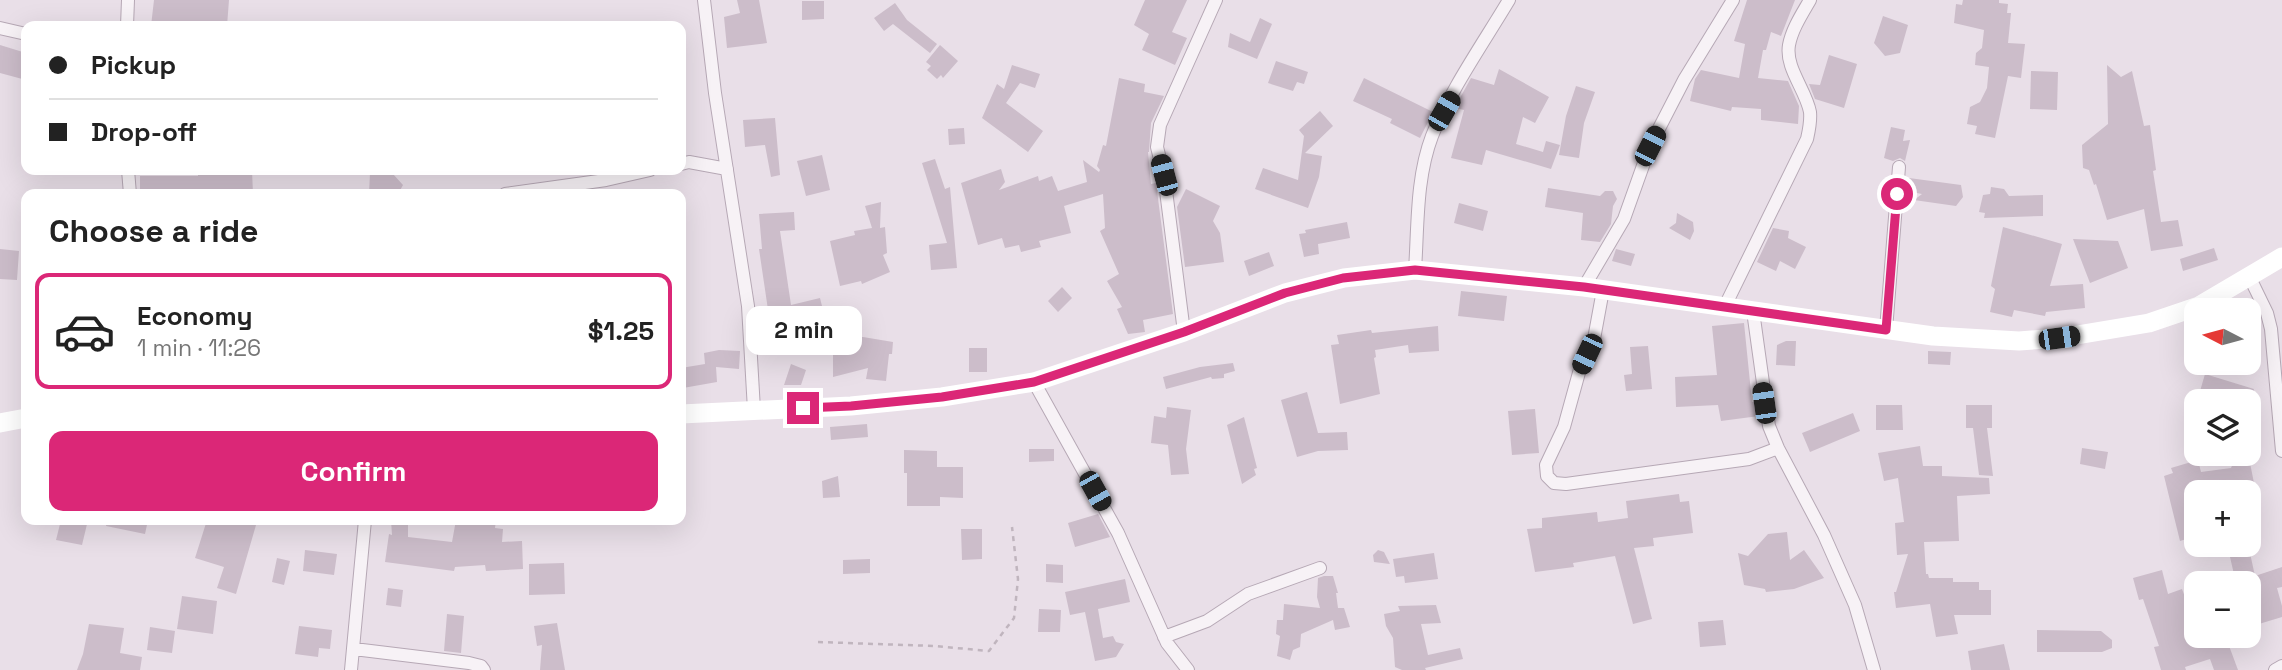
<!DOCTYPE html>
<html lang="en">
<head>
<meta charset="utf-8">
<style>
	:root { --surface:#fff; --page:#f2f2f2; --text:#222; --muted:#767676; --line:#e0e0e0; --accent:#db2777 }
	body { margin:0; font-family:"Space Grotesk",sans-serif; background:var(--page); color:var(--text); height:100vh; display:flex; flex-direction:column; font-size:26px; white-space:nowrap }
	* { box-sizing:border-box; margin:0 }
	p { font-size:23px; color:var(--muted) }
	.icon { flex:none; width:38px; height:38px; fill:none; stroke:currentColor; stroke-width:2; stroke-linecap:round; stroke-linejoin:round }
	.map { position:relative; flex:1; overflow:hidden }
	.sheet { position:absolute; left:21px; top:189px; width:665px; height:336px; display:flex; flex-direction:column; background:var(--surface); border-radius:14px; box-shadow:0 7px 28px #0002 }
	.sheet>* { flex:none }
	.guide { position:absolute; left:21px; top:21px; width:665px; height:154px; border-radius:14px; box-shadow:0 7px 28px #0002; display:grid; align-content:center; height:154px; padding:0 28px; background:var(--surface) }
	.needle { width:46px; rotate:276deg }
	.controls { position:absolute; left:2184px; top:298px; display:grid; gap:14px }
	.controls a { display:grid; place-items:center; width:77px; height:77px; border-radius:14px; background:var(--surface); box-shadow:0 7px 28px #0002; font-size:35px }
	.end { position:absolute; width:32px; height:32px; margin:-16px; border:9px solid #db2777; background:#fff; box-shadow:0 0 0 4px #fff }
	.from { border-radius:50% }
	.bubble { position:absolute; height:49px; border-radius:14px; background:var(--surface); box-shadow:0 7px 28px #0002; font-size:23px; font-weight:700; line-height:49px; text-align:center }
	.car { position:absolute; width:21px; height:42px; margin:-21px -10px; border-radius:9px; box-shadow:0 0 5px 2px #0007; background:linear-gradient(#222 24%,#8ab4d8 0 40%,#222 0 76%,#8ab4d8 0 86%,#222 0) }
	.guide b { display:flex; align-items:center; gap:24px; height:66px; font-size:26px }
	.guide b+b { border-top:2px solid var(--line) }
	.guide i { width:18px; height:18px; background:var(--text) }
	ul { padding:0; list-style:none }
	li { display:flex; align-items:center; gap:21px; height:116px; margin:0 14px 10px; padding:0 14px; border:4px solid transparent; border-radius:14px }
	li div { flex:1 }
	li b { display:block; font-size:26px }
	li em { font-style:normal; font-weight:700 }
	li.selected { border-color:var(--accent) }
	li>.icon { width:63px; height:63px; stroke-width:1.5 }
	h2 { padding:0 28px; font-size:32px; line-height:84px }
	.primary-button { display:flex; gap:14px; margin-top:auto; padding:14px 28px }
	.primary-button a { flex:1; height:80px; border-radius:14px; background:var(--accent); color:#fff; font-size:28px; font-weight:700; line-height:80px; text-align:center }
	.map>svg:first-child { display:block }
	.building { fill:#ccbdca }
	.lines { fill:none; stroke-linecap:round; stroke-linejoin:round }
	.street-casing { stroke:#b6a8b5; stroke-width:14 }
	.path { stroke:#c0b5be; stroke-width:2.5; stroke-dasharray:5 5; stroke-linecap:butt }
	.street { stroke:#f7f2f6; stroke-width:12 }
	.secondary { stroke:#fff; stroke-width:19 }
	.route { stroke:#db2777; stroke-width:9 }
</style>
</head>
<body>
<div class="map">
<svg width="2282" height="670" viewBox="0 0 2282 670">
	<rect width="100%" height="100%" fill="#e9dfe8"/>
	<path class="building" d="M154,0H229L227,26H151Z
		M737,0H759L767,43L727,48L724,17L740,13Z
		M1145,0H1187L1172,32L1187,38L1175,65L1142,50L1149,34L1134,25Z
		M1747,0H1795L1781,36L1771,32L1766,50H1763L1758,78L1788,81L1799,106L1798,124L1761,120V109L1732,107L1731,111L1690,101L1695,79L1701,70L1739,78L1745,44L1734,41Z
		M1963,0H1999V3L2008,4L2007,13H2011L2008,43L2025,44L2021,78L2008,76L1995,138L1975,134L1977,126L1967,124L1970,107L1980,102L1987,88L1989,67L1975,65L1976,53L1982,48L1984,30L1954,23L1956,4L1962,5Z
		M802,1H824V19L802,20Z
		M895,3L907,20L937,44L930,53L893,24L884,31L874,18Z
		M1883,16L1908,25L1900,53L1885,56L1874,43Z
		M1260,18L1272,24L1257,59L1228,47L1230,33L1250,42Z
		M0,45L26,53V80L0,73Z
		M940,45L958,61L943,78L941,75L937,79L927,70L931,66L926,62Z
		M1829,55L1857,64L1844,108L1815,99L1809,84L1820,85Z
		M1276,61L1308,72L1304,84L1297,82L1293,91L1268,83Z
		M1012,65L1040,74L1035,88L1020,83L1006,103L1043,131L1028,152L982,118L997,84L1004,89Z
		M2107,65L2121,77L2132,71L2144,126L2150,125L2156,170L2153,171L2161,222L2178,220L2183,246L2151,251L2144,209L2107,220L2096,184L2094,185L2089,170L2083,168L2082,145L2108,124Z
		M1499,69L1549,97L1535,123L1523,117L1516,144L1543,152L1546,141L1560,145L1551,169L1486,150L1482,165L1451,158L1464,110L1455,108L1456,105L1471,78L1494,85Z
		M2031,71L2058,72L2057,110L2030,109Z
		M1119,78L1145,84L1144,92L1164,96L1151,123L1149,152H1148L1151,184L1156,183L1173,314L1143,320L1145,332L1128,334L1117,309L1122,307L1107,281L1119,274L1100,231L1105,228L1103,194L1064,206L1071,233L1039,241L1041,247L1021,252L1019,245L1005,248L1002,238L978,245L961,183L1001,169L1005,182L999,190L1038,176L1039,181L1052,176L1058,191L1087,182L1083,160L1099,172L1100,170L1097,166L1103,145L1106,146Z
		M1364,78L1433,112L1420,138L1390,123L1392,119L1353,101Z
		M1576,86L1595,92L1584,123L1579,158L1559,155L1566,116Z
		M1320,111L1333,126L1305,153L1322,156L1319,177L1308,208L1255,189L1263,168L1298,180L1304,136L1299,130Z
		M775,118L780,175L771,177L765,145L745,147L743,120Z
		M1891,127L1905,130L1903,141L1910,140L1905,161L1900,158L1893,161L1884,158Z
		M964,128L965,144L949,145L948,129Z
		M822,155L830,190L806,196L797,161Z
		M935,159L945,189L950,187L957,268L931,270L929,245L947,243L922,163Z
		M229,170H252L253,194H140V176H198V174H229Z
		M370,173L393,174L403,185L398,194H369Z
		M1909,178L1961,185L1963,197L1956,206L1914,200L1922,194L1906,191Z
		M1991,187L2004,189L2009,196L2043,195V216L1984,218L1985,213L1979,212L1983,195L1990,194Z
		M1548,188L1600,196L1605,191H1613L1617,199L1613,206L1611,224L1600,242L1581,240L1583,213L1545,207Z
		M1186,189L1220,206L1213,221L1220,233L1224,262L1185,267L1177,207Z
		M881,202L880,228L885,227L887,253L883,255L890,272L862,284L861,281L840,286L830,241L855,235L854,231L872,228L865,206Z
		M1459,203L1488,211L1483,231L1454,223Z
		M794,212L795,230L780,231L791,305L820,298L825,318L817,340L813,322L771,330L759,249H762L759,214Z
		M1677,213L1693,222L1694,231L1690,240L1669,228L1676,223Z
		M1347,222L1350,238L1318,244L1319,254L1304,257L1299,234L1306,233L1305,230Z
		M2003,227L2062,244L2050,286L2083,284L2085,308L2046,312L2045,316L2014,310L2012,317L1990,312L1995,289L1991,286Z
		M1773,228L1789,231L1788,238L1806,247L1795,269L1780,261L1776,271L1757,262Z
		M2073,239L2118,241L2128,268L2090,283Z
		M2214,248L2218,260L2183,271L2180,259Z
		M0,249L19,251L17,280L0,279Z
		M1616,249L1635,254L1631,266L1612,261Z
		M1269,252L1274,266L1249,276L1244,261Z
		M1062,287L1072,298L1058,312L1048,301Z
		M1461,291L1507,296L1504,321L1458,316Z
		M1744,323L1752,402L1757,401L1759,416L1721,421L1718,405L1676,407L1675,377L1717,375L1712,326Z
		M1438,326L1439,351L1409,353L1408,345L1375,350L1376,357L1374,358L1380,394L1340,404L1331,345L1339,344L1337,335L1371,330L1372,333Z
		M833,333H849V337H863L893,342L892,354H889L886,381L866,379L868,368L833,377Z
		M1786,341H1796L1795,366L1776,365L1777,345Z
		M1648,346L1652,389L1626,391L1624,375L1632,374L1630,347Z
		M969,348H987V372H969Z
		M719,350L740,351L739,369L716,367L717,382L683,388L681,368L705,364L704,353Z
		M1928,351L1951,352L1950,365L1928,364Z
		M1233,363L1235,371L1224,374V378L1212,379L1211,377L1166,389L1163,377L1200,367Z
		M791,364L806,370L801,385H784Z
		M2205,374L2254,389L2251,401H2208L2198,398Z
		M1307,392L1318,433L1347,432L1348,450L1318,451L1297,457L1281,400Z
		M1876,405H1902L1903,430H1876Z
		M1966,405H1992V428H1987L1993,476L1979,475L1973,428H1966Z
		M1167,407L1191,410L1186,449L1189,474L1171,475L1168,445L1151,443L1154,416L1166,418Z
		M1535,409L1539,453L1512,455L1508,411Z
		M1853,413L1860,431L1810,452L1802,433Z
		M1244,417L1257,468L1254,469L1256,475L1242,484L1227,425Z
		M867,424L868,437L831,440L830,427Z
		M1920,446L1923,466H1942V476L1989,478L1990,494L1957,496L1959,541L1924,542L1926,574H1928L1929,578H1953V582H1979V590H1991V615H1954L1958,634L1936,637L1930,604L1896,608L1894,592H1896L1908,554L1897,555L1895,523L1904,522L1898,478L1884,481L1878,453Z
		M2082,448L2108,452L2105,469L2080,464Z
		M1029,449H1054V461L1029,462Z
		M904,450L937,451V467H963V498L940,497V506H907V473H904Z
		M2249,458L2255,488L2237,492H2196V536L2180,541L2164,476L2173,473L2171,468L2198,460L2201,472L2231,468L2234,461Z
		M838,476L840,497L823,498L822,481Z
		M1679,494L1680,502L1689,501L1693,533L1653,538L1654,546L1634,548L1652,619L1633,624L1615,556L1573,563L1574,567L1535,572L1527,529L1542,528V518L1597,512L1598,522L1628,518L1626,501Z
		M1098,514L1110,537L1075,547L1068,523Z
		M61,520H88L82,545L56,540Z
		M107,520H148L145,534L106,526Z
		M207,520H240L256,525L236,594L217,588L224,567L195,558Z
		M391,520H408V537L452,542L456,520H496L495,528L503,529L502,542L522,541L523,569L486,571L485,565L455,567L454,571L385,562L389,534L392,535Z
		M961,529H982V559L962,560Z
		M1787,532L1790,560L1804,550L1824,578L1794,589L1766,592L1765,589L1744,585L1738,553L1748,556L1768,534Z
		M2227,544H2248L2255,576L2282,567V587L2277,588L2282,606V617L2249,627V583H2236Z
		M305,550L337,554L334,575L303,571Z
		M1378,550L1384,552L1390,564L1374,562L1373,555Z
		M1434,553L1438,579L1405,583L1404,576L1396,577L1393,559Z
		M277,558L290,561L284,585L272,582Z
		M870,559V573L843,574V560Z
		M564,563L565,594L529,595V564Z
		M1046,564L1063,565V583L1046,582Z
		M2162,570L2168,594L2182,589L2185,597L2196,594V635H2225L2238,670H2214L2210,659L2185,667L2186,670H2161L2154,647L2159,646L2143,599L2139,600L2133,578Z
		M1324,576H1333L1338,593H1336L1338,608H1344L1350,627L1335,630L1333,620L1301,634L1300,647L1293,650L1290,660L1277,656L1280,636L1276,634L1277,620H1283L1284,604L1320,608L1317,597L1318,578Z
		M1125,579L1130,602L1098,609L1103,638L1113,636L1116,642L1124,644L1116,657L1095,661L1085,612L1070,615L1065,592Z
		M388,588L403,590L401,607L386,605Z
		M182,596L217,601L213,634L177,629Z
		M1436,605L1441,623L1421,624L1428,655L1460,648L1463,659L1425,668L1426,670H1402L1395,667L1393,638L1386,626L1384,614L1400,611L1398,606Z
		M1039,609L1061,610L1060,632H1038Z
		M447,614L464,616L461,653L444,651Z
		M1723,620L1726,645L1700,647L1698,622Z
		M557,623L565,670H540L542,645L537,646L534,626Z
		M89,624L124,628L120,653L142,657L140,670H77L83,654Z
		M299,626L332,630L330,649L319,648L318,657L295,654Z
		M150,627L175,631L172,653L147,650Z
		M2037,630L2101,631L2112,640V648L2102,652H2037Z
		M2004,644L2010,670H1971L1968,651Z"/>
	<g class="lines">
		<defs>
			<path id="street" d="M704,0L715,93L748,306L754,410
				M127,26L128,0
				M0,28L26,34
				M681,164L689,162L727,169
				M128,170L130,194
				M505,194L606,180L650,170
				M1415,270C1418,226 1416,178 1432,136C1449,92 1484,42 1509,0
				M2250,278L2267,313L2271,329L2282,451
				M1584,287L1624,219L1650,146L1684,80L1733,0
				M1603,290L1594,339L1580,369L1564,427L1546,465L1547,476L1554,483L1566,484L1749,459L1778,448
				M1725,306L1807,139C1809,130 1811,122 1810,112C1806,90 1785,68 1789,45C1792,29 1802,14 1810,0
				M1753,311L1769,426L1778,448L1824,535L1855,605L1874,670
				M1886,330L1899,167
				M1184,332L1164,175L1157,147L1160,125L1216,0
				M1034,382L1118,533L1167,643L1188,670
				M1164,637L1207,621L1248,594L1320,568
				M354,649L469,663L481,666L484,670
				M351,670L365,520
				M2275,670L2282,666"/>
		</defs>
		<use href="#street" class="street-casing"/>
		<path class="path" d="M818,642L934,646L989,651L1014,618L1018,579L1012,527"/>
		<use href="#street" class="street"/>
		<path class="secondary" d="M681,414L851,406L942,397L1034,382L1184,332L1285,293L1344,278L1415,270L1584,287L1933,336L2019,341L2059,338L2149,323L2199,306L2282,257
			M0,423L26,418"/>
	</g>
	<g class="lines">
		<path class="route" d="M803,408L851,406L942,397L1034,382L1184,332L1285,293L1343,278L1415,270L1584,287L1886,330L1897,194"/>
	</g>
</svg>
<div class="controls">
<a><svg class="needle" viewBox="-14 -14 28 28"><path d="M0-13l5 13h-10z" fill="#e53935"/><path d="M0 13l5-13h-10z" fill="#767676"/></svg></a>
<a><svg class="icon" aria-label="layers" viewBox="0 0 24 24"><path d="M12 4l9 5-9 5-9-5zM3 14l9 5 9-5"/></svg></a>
<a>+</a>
<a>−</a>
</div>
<i class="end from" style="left:1897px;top:194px"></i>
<i class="end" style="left:803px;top:408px"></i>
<div class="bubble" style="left:746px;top:306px;width:116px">2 min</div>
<i class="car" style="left:1444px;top:111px;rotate:30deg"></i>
<i class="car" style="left:1650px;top:146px;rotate:27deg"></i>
<i class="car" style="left:1164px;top:175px;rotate:345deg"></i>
<i class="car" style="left:2059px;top:338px;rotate:82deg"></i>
<i class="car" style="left:1587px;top:354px;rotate:205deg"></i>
<i class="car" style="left:1764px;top:403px;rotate:352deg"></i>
<i class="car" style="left:1095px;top:491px;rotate:151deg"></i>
<div class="guide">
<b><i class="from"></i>Pickup</b>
<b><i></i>Drop-off</b>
</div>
<section class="sheet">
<h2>Choose a ride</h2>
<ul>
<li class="selected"><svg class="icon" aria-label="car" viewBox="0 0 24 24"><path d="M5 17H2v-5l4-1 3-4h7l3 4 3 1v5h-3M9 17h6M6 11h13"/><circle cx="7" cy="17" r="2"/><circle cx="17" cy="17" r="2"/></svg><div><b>Economy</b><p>1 min · 11:26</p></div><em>$1.25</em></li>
</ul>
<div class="primary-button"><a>Confirm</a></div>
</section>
</div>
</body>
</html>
